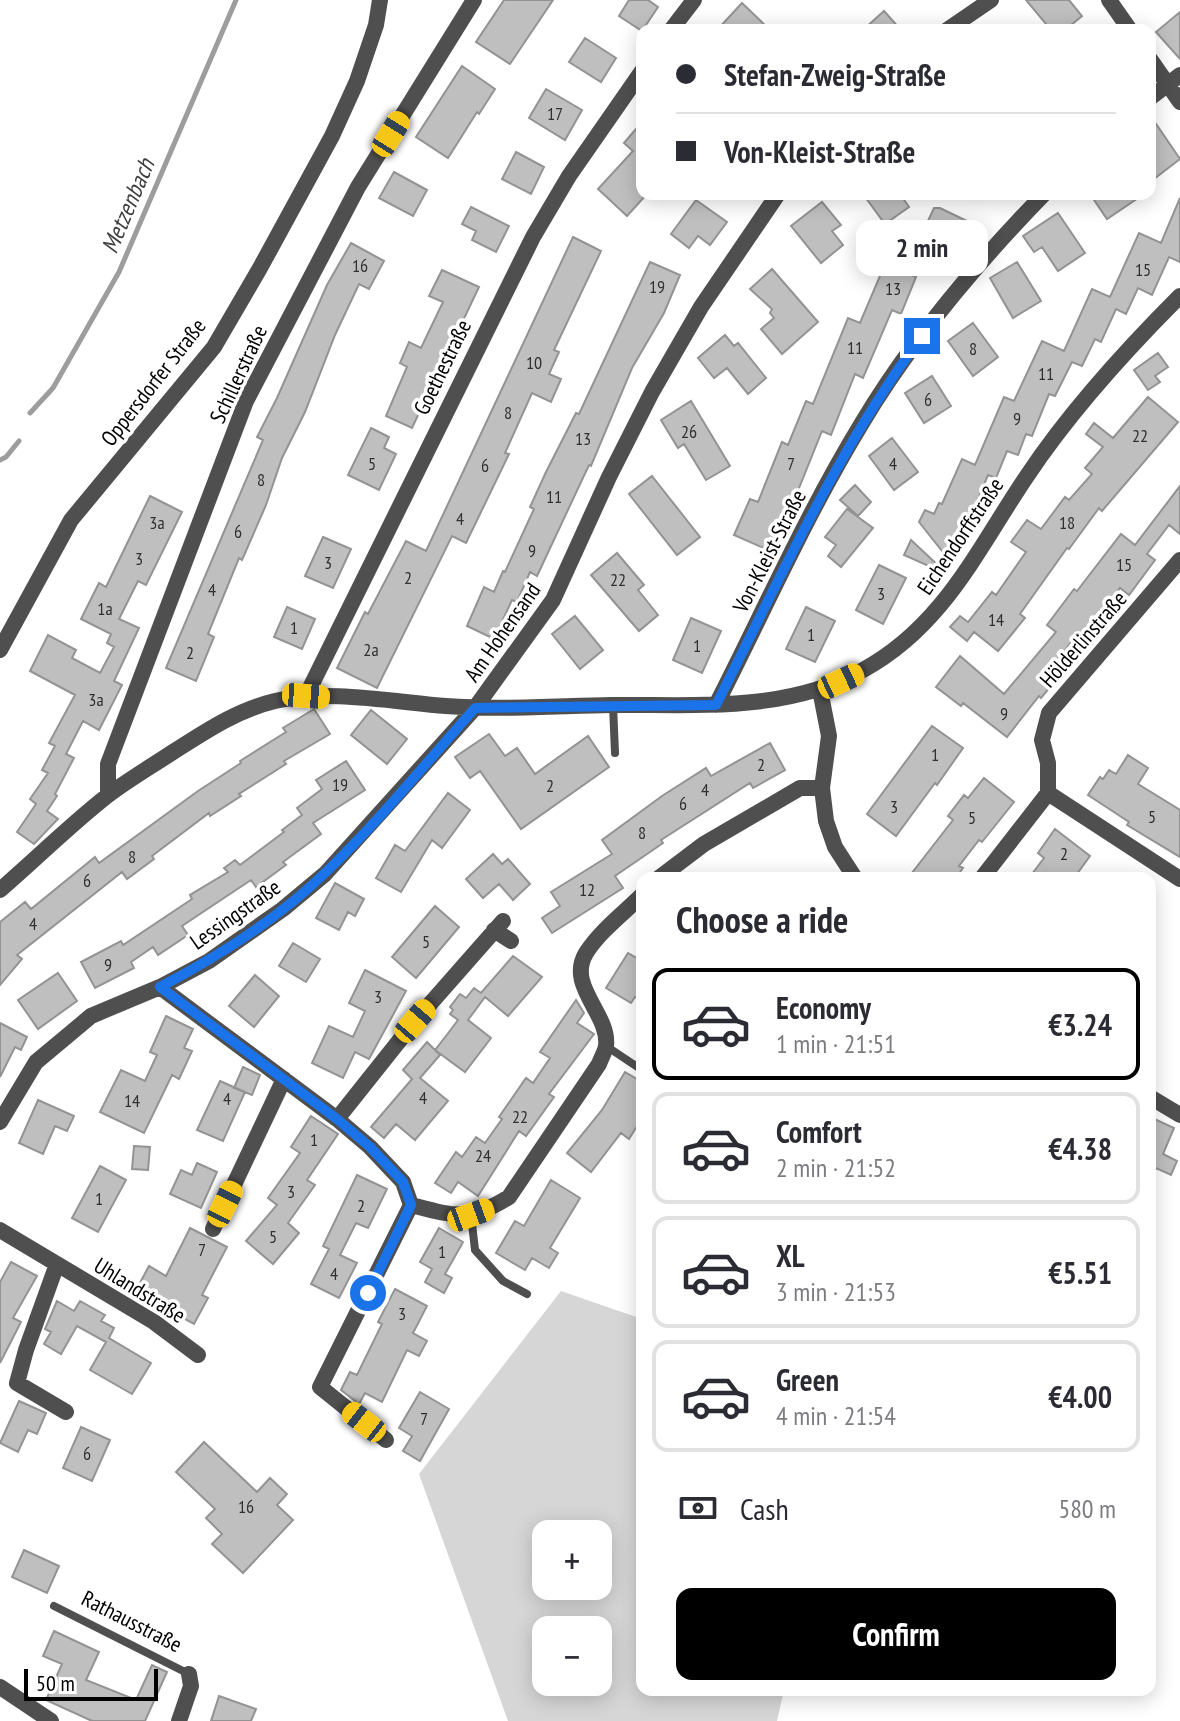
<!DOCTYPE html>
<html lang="en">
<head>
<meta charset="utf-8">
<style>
	:root { --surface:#fff; --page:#f7f7f7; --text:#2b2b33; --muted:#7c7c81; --line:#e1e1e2; --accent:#000 }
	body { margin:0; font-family:"PT Sans Narrow",sans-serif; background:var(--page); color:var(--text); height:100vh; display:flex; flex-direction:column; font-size:30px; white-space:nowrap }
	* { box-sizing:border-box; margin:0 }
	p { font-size:26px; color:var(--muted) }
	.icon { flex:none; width:44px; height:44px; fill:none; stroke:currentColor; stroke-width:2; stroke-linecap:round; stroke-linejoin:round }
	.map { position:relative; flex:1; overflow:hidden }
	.side { position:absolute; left:636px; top:872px; width:520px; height:824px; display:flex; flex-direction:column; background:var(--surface); border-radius:16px; box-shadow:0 4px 20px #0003 }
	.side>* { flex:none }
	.guide { position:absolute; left:636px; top:24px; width:520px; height:176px; border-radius:16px; box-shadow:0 4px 20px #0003; display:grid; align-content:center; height:176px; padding:0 40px; background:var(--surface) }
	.tools { position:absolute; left:532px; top:1520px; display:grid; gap:16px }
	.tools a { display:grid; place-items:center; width:80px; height:80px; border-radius:16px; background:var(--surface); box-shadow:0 4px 20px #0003; font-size:40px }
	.scale { position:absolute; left:24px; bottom:20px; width:134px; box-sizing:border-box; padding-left:8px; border:4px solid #000; border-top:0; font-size:22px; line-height:28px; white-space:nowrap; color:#000; -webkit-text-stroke:6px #fff; paint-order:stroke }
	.end { position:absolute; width:36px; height:36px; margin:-18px; border:10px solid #1a73e8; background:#fff; box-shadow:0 0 0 4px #fff }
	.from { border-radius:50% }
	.bubble { position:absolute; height:56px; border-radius:16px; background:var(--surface); box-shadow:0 4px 20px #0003; font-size:26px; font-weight:600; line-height:56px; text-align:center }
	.car { position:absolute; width:24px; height:48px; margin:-24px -12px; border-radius:10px; box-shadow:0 0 6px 2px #0007; background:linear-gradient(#f5c518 24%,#345 0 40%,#f5c518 0 76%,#345 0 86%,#f5c518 0) }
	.guide b { display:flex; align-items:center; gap:28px; height:76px; font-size:30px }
	.guide b+b { border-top:2px solid var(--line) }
	.guide i { width:20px; height:20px; background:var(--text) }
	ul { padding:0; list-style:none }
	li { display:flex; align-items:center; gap:24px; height:112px; margin:0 16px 12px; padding:0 24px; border:4px solid var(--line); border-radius:16px }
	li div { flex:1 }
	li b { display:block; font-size:30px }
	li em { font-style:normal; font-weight:600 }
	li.active { border-color:var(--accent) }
	li>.icon { width:72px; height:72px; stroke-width:1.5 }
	h2 { padding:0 40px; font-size:36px; line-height:96px }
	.pay { display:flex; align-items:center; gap:20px; height:88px; padding:0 40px; font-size:30px }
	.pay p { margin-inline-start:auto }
	.button { display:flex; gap:16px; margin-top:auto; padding:16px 40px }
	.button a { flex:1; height:92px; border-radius:16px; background:var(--accent); color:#fff; font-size:32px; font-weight:600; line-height:92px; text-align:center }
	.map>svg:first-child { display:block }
	.green { fill:#d6d6d6; fill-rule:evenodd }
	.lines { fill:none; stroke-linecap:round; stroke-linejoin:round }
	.stream { stroke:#9d9d9d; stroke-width:5 }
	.building { fill:#bfbfbf; stroke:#939393; stroke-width:2 }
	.service { stroke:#4f4f4f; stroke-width:8 }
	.minor { stroke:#4f4f4f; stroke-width:16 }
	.route { stroke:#1a73e8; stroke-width:10 }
	.labels { text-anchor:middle; stroke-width:7; stroke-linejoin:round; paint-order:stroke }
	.number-label { font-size:18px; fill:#303030 }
	.street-label { font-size:22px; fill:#000; stroke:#fff }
	.water-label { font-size:24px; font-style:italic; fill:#3e3e3e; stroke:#fff }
</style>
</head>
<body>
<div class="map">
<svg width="1180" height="1721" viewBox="0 0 1180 1721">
	<rect width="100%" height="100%" fill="#fff"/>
	<path class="green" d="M561,1291L642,1319V1690H784L777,1721H508L419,1474ZM546,1534H598V1586H546ZM546,1630H598V1682H546Z"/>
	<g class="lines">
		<path class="stream" d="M30,413L53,388L119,272L236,0
			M0,460L6,457L19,441"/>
	</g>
	<path class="building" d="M504,0H553L510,64L476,42Z
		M629,0H648L658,7L642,31L619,16Z
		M1026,0H1069L1082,16L1065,30H1051Z
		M742,3L770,30H717Z
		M884,11L901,30H863Z
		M1180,12V59L1156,32Z
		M585,38L616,58L601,82L569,62Z
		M462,66L495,89L479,114L477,112L448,158L416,137Z
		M546,89L582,110L565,140L529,118Z
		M1150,115L1180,159L1150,182Z
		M642,122V194L646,195L627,216L598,189L633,151L624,143Z
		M516,152L544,167L531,194L502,179Z
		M394,172L427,190L413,216L379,198Z
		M863,194H900L909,207L885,224Z
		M1090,194H1144L1107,219Z
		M1180,198V262L1169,257L1152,295L1138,288L1126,314L1116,309L1101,342L1095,339L1082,366L1072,362L1055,396L1049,394L1032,436L1026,434L1018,455L1007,451L996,478L988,475L961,540L954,537L946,556L919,522L925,510L934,514L939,503L942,504L962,459L975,465L1004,397L1014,401L1042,341L1064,351L1092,289L1110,297L1139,233L1161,243Z
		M696,200L727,222L710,245L698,236L689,248L671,234Z
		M822,202L841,225L832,231L843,245L821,263L791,226Z
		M471,207L509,226L496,252L472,240L476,231L462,224Z
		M934,208H940L967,221L952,253L920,238Z
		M1058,213L1085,253L1058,271L1042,247L1034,252L1023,236Z
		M573,237L601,251L554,350L559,352L549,374L561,379L551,402L532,393L505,453L509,454L466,543L452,536L377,688L337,668L365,612L368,614L406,541L426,551Z
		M351,243L384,261L369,289L359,284L335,335L305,412L282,458L266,505L242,560L239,558L208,634L214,637L196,681L166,668L263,440L257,437L277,398L327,285Z
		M650,262L680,275L664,313L632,368L591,466L589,465L537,576L530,572L517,602L512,600L494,639L467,626L484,587L494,592L503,571L505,572L534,509L530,507L546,472L576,413L579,414Z
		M1017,262L1041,301L1013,318L990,278Z
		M885,264L916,277L901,314L892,310L863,378L855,374L831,435L822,431L797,493L794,492L768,550L734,535L750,499L758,502L782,442L788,445L806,401L813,404L848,318L860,323Z
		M772,269L818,322L782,354L761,329L774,318L770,313L772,309L750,289Z
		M442,270L479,287L412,428L386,416L407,367L400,363L409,342L421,348L443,302L429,296Z
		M973,323L998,357L973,376L948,341Z
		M725,335L734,346L738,343L766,378L748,394L727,368L714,378L698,358Z
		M1158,353L1168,367L1155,376L1160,382L1148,390L1134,370Z
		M932,376L951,406L924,423L905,393Z
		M1148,397L1178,422L1102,511L1099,508L1069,549L1067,548L1020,614L1025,618L998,651L974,632L967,641L950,627L960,616L968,622L992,592L996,595L1026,552L1011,542L1027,520L1041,529L1065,497L1069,500L1092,474L1085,468L1103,447L1086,434L1094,423L1113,438Z
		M691,401L730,466L706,480L684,444L678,448L661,420Z
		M371,428L389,437L384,448L396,454L379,490L348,475Z
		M892,438L918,472L894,490L869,456Z
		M652,476L700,537L677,555L629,494Z
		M855,485L871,502L858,516L840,500Z
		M1180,486V534L1169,525L1147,554L1155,560L1129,595L1120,588L1103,611L1108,614L1088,641L1077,634L1057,661L1066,668L1041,698L1039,696L1007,737L963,703L961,706L936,687L960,656L1004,694L1056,632L1047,625L1074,589L1077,591L1121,534L1135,545Z
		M150,496L182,512L146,585L138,581L119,619L139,628L114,681L122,685L99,730L83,721L66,754L74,758L55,794L57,796L47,811L58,819L34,844L17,832L36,804L30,799L48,773L42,770L55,746L49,743L75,695L30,671L48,635L76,650L72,658L100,673L114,647L107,643L111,634L81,619L99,583L106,587Z
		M847,509L873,528L841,567L828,556L836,545L825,537Z
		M323,537L351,549L333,588L305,576Z
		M911,540L943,570L942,572L904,555Z
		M617,553L644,585L638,590L658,615L639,631L591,575Z
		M879,565L906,578L883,624L856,610Z
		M287,607L315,619L302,649L274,637Z
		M806,607L835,621L815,662L786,649Z
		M575,616L603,650L580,669L552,634Z
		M691,618L721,631L702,673L673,660Z
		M314,709L330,734L284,761L286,764L239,794L241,796L210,816L209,813L152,856L154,859L127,879L122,872L17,955L22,959L0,985V922L25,902L31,909L95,857L99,863L198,791L241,763L240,761L286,732L283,728Z
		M371,710L407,739L387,764L351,735Z
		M932,726L963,748L937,785L935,783L896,836L867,814Z
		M489,734L505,756L517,748L535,774L588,736L609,767L521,829L480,771L470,778L455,757Z
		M770,743L785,770L753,788L750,783L661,840L663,843L615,876L623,888L552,933L542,918L560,906L551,892L612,854L602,840L662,796L706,768L711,776Z
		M1128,755L1148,768L1138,784L1180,810V857L1127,825L1129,822L1088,795L1100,777L1103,779L1109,770L1116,774Z
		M346,761L365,790L313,823L321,834L283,862L286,865L256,887L251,880L182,926L188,935L158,955L153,947L131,962L134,968L95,988L81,962L121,941L123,945L192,899L190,895L228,872L224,868L235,860L240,865L284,832L282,830L302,815L297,808L322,789L316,780Z
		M984,778L1014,802L982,842L979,840L959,866L963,868L956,878H908L953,820L948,816L964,795L968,798Z
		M448,793L470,810L442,848L432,840L401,892L376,878L395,845L405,851Z
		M1055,829L1090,856L1074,878H1029L1044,858L1038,853Z
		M493,854L502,864L508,859L530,884L513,900L499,884L483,898L466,879Z
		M335,883L364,899L355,916L348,912L339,930L316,918Z
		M435,906L459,927L416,978L392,957Z
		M293,943L320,959L306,982L279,966Z
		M628,953L642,961V1001L635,997L631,1003L606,988Z
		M513,956L542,977L508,1016L485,997L468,1020L491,1038L465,1072L435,1050L440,1055L420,1078L448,1101L415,1140L396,1124L384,1138L371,1127L412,1079L403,1070L427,1042L435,1050L449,1032L458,1020L450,1014L453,1010L450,1007L460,994L466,998L474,988L481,993Z
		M365,970L406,991L369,1059L355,1052L343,1078L312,1063L329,1026L353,1037L365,1011L349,1003Z
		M58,973L77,1001L38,1029L18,1000Z
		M255,975L279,996L254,1027L229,1006Z
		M576,1000L584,1013L577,1023L594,1034L549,1094L554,1097L526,1136L519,1131L478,1196L458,1182L451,1193L435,1183L456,1152L462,1157L476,1137L485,1143L502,1119L499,1117L526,1078L533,1083L550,1058L540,1052Z
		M166,1016L193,1029L184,1048L192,1051L179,1079L172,1075L144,1133L100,1112L121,1070L145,1081L157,1055L150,1052Z
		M0,1023L27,1037L21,1050L15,1047L0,1077Z
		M243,1067L260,1075L252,1095L234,1088Z
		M625,1072L642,1082V1118L629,1139L621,1133L591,1172L567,1153L602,1110Z
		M220,1081L245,1092L223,1141L197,1130Z
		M38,1100L74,1116L67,1131L55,1126L43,1154L19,1143Z
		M311,1116L338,1134L307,1180L315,1185L288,1223L299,1233L273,1264L246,1241L277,1205L268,1198L300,1153L291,1147Z
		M1150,1117L1174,1128L1163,1154L1177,1161L1171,1175L1156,1168L1150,1182Z
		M134,1146L150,1147L148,1170L132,1169Z
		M197,1163L217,1172L201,1208L170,1194L181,1170L192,1175Z
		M100,1166L126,1180L98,1232L72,1218Z
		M357,1175L387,1189L368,1228L356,1223L340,1255L357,1263L339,1298L311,1284L329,1249L323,1246Z
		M551,1180L580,1198L550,1248L558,1253L549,1268L532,1258L525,1270L496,1253L515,1221L524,1226Z
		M190,1228L227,1247L202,1295L208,1298L194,1324L135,1292L149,1266L166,1276Z
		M439,1228L463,1242L445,1274L452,1278L444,1293L425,1282L432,1269L420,1262Z
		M11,1262L37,1276L13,1318L21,1322L0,1363V1282Z
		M395,1289L427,1306L413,1333L427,1341L419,1356L407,1350L382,1402L365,1393L359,1404L341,1390L350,1372L357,1375L382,1324L378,1322Z
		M57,1301L74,1311L80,1301L105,1315L101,1321L114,1328L109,1338L151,1363L132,1394L90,1370L106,1342L77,1326L61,1354L44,1344L51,1332L45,1329Z
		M420,1392L449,1409L420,1461L403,1451L412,1436L399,1428Z
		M19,1401L46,1413L37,1434L28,1430L18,1452L0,1443Z
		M81,1427L110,1440L92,1481L63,1468Z
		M204,1442L257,1492L270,1478L287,1494L277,1505L293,1520L243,1573L212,1544L222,1534L206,1518L215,1509L176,1472Z
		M24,1550L59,1566L47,1593L12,1577Z
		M54,1631L99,1652L86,1680L136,1700L152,1665L167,1672L145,1721H92L46,1700L62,1664L43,1656Z
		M219,1696L256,1709L251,1721H211Z"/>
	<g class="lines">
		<path class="service" d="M613,705L615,753
			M606,1046L642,1070
			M471,1215L475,1250L503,1281L527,1294
			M54,1606L189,1674"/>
		<path class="minor" d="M1109,0L1130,30
			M671,30L694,0
			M947,30L991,0
			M1150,59L1180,102
			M1150,98L1180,75
			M0,650L71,520L214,347L260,268L332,136L357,81L376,25L380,0
			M820,690L829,736L822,788L826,821L835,847L855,878
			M306,696L533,237L569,176L642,71
			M716,705C764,611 807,513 862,423C912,339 976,264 1044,194
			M1048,793L1180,879
			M108,795V764L246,401L358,187L474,0
			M659,878L704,844L800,788H822
			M982,878L1048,793V763L1042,740L1049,713L1180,560
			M0,890C36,859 70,825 107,796C128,780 152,766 173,752C206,731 237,710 275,701C324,689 395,702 446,706C501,710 556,706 611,705C697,704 785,713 863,670C944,626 978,548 1027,476C1071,410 1125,351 1180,296
			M494,930L511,941
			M160,987L337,1119L370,1147L403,1182L411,1205C453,1216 470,1222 509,1197L599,1064C601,1058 605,1052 606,1046C610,1014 566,986 586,953C600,931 624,913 642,895
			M1150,1097L1180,1115
			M337,1119L415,1021L503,921
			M0,1122L36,1062L91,1016L160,987L209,961L283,909L325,874L475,708L553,600L609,477L652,392L701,307L778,194
			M213,1229L284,1079
			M0,1230L154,1322L198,1355
			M57,1264L26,1350L17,1383L66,1412
			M386,1440L320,1387L411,1205
			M0,1687L51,1721
			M179,1721L191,1686L189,1674"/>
	</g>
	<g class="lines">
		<path class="route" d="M368,1293L411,1205L403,1182L370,1147L337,1119L160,987C219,956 278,919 326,872C379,821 426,763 475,708L716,705C780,579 837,450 922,336"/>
	</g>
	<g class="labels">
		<g class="number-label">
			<text x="555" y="120">17</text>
			<text x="360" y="272">16</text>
			<text x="1143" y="276">15</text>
			<text x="657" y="293">19</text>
			<text x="893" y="295">13</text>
			<text x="855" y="354">11</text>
			<text x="973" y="355">8</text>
			<text x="534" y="369">10</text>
			<text x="1046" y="380">11</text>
			<text x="928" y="406">6</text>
			<text x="508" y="419">8</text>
			<text x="1017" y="425">9</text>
			<text x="689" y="438">26</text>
			<text x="1140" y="442">22</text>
			<text x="583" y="445">13</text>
			<text x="372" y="470">5</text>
			<text x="791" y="470">7</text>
			<text x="893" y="470">4</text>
			<text x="485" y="472">6</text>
			<text x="261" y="486">8</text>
			<text x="554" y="503">11</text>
			<text x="460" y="525">4</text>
			<text x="157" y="529">3a</text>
			<text x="1067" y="529">18</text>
			<text x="238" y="538">6</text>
			<text x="532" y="557">9</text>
			<text x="139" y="565">3</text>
			<text x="328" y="569">3</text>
			<text x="1124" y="571">15</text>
			<text x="408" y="584">2</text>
			<text x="618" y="586">22</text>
			<text x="212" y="596">4</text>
			<text x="881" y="600">3</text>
			<text x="105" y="615">1a</text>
			<text x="996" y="626">14</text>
			<text x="294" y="634">1</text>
			<text x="811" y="641">1</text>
			<text x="697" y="652">1</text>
			<text x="371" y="656">2a</text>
			<text x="190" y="659">2</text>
			<text x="96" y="706">3a</text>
			<text x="1004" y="720">9</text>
			<text x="935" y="761">1</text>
			<text x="761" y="771">2</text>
			<text x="340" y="791">19</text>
			<text x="550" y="792">2</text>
			<text x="705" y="796">4</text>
			<text x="683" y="810">6</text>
			<text x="894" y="813">3</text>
			<text x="1152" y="823">5</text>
			<text x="972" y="824">5</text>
			<text x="642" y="839">8</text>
			<text x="1064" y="860">2</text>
			<text x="132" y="863">8</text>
			<text x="87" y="887">6</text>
			<text x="587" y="896">12</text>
			<text x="33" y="930">4</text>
			<text x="426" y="948">5</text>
			<text x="108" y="971">9</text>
			<text x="378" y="1003">3</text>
			<text x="423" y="1104">4</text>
			<text x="227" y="1105">4</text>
			<text x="132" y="1107">14</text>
			<text x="520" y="1123">22</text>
			<text x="314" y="1146">1</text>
			<text x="483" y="1162">24</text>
			<text x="291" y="1198">3</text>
			<text x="99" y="1205">1</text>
			<text x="361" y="1212">2</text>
			<text x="273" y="1243">5</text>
			<text x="202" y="1256">7</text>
			<text x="442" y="1258">1</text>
			<text x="334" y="1280">4</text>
			<text x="402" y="1320">3</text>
			<text x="424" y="1425">7</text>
			<text x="87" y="1460">6</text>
			<text x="246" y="1513">16</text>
		</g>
		<g class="street-label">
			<text transform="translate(442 367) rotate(-64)" y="8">Goethestraße</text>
			<text transform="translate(238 374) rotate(-65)" y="8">Schillerstraße</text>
			<text transform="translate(153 382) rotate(-52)" y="8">Oppersdorfer Straße</text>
			<text transform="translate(960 536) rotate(-56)" y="8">Eichendorffstraße</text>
			<text transform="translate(769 551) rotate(-63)" y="8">Von-Kleist-Straße</text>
			<text transform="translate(502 632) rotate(-55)" y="8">Am Hohensand</text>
			<text transform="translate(1083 639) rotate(-49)" y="8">Hölderlinstraße</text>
			<text transform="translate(235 914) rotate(-35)" y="8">Lessingstraße</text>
			<text transform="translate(140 1290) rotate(32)" y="8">Uhlandstraße</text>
			<text transform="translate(132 1621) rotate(27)" y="8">Rathausstraße</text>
		</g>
		<g class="water-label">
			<text transform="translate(128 206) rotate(-67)" y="8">Metzenbach</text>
		</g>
	</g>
</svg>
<div class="tools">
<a>+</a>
<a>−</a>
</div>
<div class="scale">50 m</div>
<i class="end from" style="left:368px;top:1293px"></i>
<i class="end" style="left:922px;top:336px"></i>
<div class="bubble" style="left:856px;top:220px;width:132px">2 min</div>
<i class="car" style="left:391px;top:134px;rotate:32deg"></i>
<i class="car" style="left:841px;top:681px;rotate:65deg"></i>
<i class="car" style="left:306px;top:696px;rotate:94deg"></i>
<i class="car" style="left:415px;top:1021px;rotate:41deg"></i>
<i class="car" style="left:225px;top:1204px;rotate:26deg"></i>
<i class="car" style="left:471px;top:1215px;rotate:70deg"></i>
<i class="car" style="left:364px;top:1422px;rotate:308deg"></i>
<div class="guide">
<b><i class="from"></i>Stefan-Zweig-Straße</b>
<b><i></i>Von-Kleist-Straße</b>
</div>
<section class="side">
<h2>Choose a ride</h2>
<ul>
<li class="active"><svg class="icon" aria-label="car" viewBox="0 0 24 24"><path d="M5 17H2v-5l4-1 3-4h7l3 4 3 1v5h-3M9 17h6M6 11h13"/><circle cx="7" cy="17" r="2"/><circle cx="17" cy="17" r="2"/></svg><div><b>Economy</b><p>1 min · 21:51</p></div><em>€3.24</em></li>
<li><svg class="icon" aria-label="car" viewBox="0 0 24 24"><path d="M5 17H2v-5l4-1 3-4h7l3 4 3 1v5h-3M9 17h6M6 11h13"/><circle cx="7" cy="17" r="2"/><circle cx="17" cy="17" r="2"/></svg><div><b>Comfort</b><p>2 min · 21:52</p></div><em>€4.38</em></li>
<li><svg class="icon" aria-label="car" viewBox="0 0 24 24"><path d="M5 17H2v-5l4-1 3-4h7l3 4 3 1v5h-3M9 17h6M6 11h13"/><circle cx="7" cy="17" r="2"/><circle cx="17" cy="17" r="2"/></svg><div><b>XL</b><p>3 min · 21:53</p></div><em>€5.51</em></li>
<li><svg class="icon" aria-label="car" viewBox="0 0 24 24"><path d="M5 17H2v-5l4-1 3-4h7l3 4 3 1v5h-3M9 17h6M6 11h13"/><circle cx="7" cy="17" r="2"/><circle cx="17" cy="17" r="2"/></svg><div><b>Green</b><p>4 min · 21:54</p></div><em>€4.00</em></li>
</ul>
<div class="pay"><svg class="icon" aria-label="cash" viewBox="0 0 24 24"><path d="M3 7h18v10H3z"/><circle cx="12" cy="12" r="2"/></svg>Cash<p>580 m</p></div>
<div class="button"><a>Confirm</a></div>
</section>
</div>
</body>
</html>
